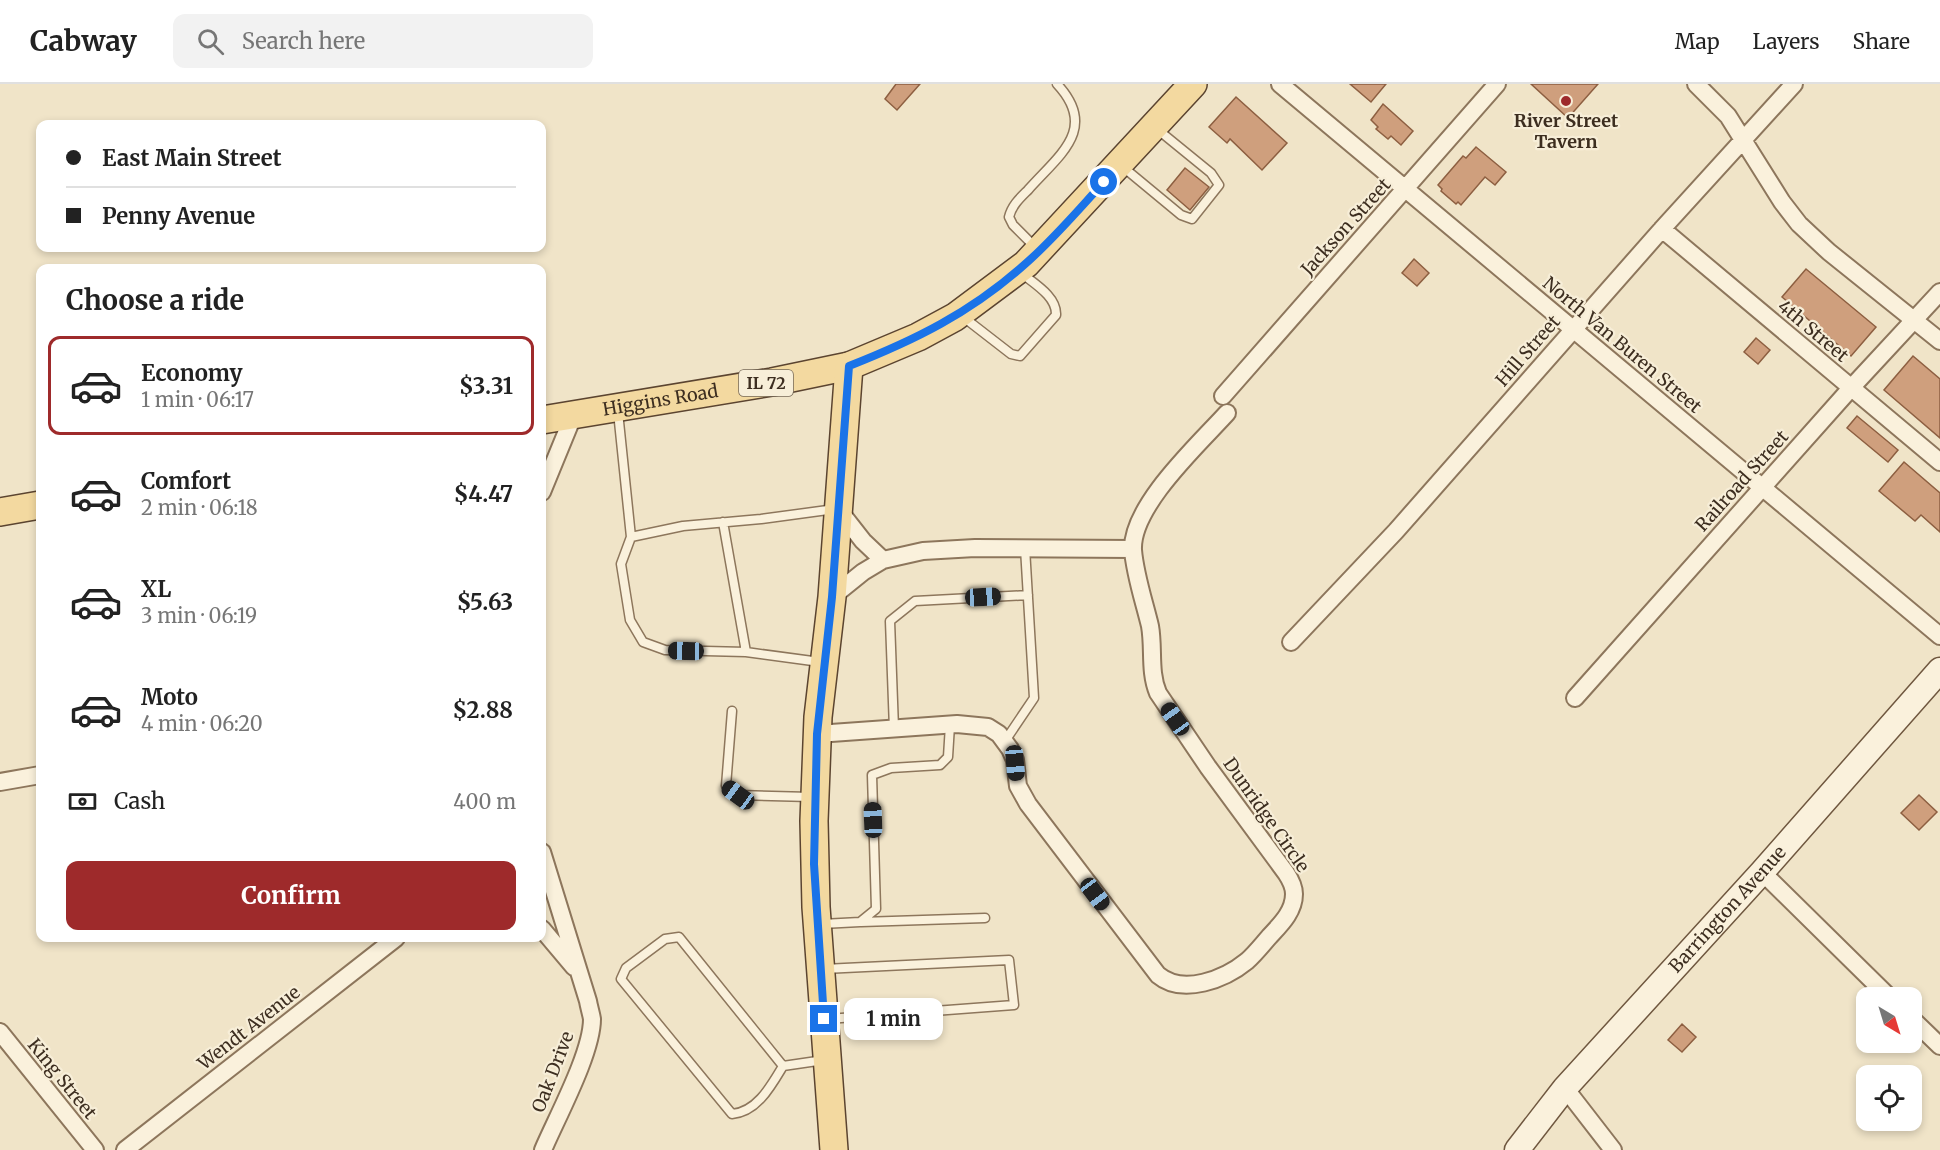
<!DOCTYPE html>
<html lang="en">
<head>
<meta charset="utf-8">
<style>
	:root { --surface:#fff; --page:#f2f2f2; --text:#222; --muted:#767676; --line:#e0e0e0; --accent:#9e2a2b }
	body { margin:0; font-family:Merriweather,serif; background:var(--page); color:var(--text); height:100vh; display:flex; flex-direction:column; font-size:22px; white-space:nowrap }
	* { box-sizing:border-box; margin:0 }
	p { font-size:20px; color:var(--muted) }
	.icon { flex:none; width:33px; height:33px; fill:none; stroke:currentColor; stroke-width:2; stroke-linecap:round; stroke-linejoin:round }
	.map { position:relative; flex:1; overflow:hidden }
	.drawer { position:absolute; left:36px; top:180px; width:510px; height:678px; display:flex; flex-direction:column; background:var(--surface); border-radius:12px; box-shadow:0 3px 9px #0003 }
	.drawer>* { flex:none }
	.guide { position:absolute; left:36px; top:36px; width:510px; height:132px; border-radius:12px; box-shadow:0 3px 9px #0003; display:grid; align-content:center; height:132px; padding:0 30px; background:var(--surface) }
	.needle { width:39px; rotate:142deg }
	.fabs { position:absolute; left:1856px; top:903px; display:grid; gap:12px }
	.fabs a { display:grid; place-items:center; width:66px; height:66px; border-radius:12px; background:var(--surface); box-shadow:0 3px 9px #0003; font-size:30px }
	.end { position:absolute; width:27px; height:27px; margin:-14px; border:8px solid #1a73e8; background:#fff; box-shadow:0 0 0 3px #fff }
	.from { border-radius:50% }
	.bubble { position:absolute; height:42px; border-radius:12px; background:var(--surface); box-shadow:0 3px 9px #0003; font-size:20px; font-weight:700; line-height:42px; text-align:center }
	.car { position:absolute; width:18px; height:36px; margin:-18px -9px; border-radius:8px; box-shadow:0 0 4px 2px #0007; background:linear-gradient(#222 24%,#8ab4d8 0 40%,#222 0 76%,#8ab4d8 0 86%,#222 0) }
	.guide b { display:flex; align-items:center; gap:21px; height:57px; font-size:22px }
	.guide b+b { border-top:2px solid var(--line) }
	.guide i { width:15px; height:15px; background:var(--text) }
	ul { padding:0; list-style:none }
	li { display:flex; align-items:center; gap:18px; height:99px; margin:0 12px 9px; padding:0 18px; border:3px solid transparent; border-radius:12px }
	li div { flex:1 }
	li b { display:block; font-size:22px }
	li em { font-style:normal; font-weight:700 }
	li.active { border-color:var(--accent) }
	li>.icon { width:54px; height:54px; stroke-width:1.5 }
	h2 { padding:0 30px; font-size:27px; line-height:72px }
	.pay { display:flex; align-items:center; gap:15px; height:66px; padding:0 30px; font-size:22px }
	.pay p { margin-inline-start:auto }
	.cta { display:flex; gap:12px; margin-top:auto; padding:12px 30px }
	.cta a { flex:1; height:69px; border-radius:12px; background:var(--accent); color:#fff; font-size:24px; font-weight:700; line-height:69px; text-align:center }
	header { display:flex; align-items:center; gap:36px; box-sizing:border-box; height:84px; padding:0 30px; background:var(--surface); border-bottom:2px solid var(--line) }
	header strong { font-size:28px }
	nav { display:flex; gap:33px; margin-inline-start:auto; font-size:21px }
	.search { width:420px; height:54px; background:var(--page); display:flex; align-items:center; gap:15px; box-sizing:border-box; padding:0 21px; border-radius:12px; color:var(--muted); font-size:22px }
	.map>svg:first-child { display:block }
	.building { fill:#cf9f7d; stroke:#8d5f41; stroke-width:1.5 }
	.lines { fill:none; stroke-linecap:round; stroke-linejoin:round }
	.lane-casing { stroke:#8d765c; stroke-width:11 }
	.street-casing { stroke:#8d765c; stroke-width:20 }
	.secondary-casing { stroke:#6f573f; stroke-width:27 }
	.primary-casing { stroke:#5b4430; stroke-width:30 }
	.lane { stroke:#faf1dc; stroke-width:8 }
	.street { stroke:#faf1dc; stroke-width:16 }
	.secondary { stroke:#faf1dc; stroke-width:24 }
	.primary { stroke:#f3d9a0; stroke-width:27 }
	.route { stroke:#1a73e8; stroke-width:8 }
	.poi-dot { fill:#9e2a2b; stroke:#f7eed8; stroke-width:2 }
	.labels { text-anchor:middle; stroke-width:4.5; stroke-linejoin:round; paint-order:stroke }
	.shield { fill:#f7eed8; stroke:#756857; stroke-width:1.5 }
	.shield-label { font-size:16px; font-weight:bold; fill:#3d2e20 }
	.poi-label { font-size:18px; font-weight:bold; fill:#3d2e20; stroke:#f7eed8 }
	.street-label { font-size:18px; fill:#3d2e20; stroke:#f7eed8 }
</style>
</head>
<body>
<header>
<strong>Cabway</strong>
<div class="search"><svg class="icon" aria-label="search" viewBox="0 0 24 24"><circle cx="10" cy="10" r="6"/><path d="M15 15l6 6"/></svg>Search here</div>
<nav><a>Map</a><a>Layers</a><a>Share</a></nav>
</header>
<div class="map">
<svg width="1940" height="1066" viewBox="0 0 1940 1066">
	<rect width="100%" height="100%" fill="#f0e4c8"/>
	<path class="building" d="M896,0H920L897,26L885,15Z
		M1350,0H1386L1371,18Z
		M1531,0H1598L1568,34Z
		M1236,13L1287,59L1262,86L1230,55L1227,59L1209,43Z
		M1383,20L1413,47L1401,61L1391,52L1388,55L1376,45L1378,43L1371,36Z
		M1476,63L1506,88L1495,101L1485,93L1461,121L1458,118L1456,120L1441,107L1442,105L1438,101L1463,72L1466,74Z
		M1185,84L1209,103L1190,126L1167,106Z
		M1414,175L1429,189L1417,202L1402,189Z
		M1806,185L1876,243L1851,272L1782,213Z
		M1756,254L1770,266L1758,280L1744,268Z
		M1913,272L1940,295V354L1884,306Z
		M1857,332L1898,366L1888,378L1847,344Z
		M1904,378L1940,409V448L1921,431L1915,437L1879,407Z
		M1919,711L1937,728L1919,746L1901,729Z
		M1682,940L1696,953L1682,968L1668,956Z"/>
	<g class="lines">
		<defs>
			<path id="lane" d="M1123,83L1181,131L1192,135L1219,101L1211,89L1157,45
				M1036,164L1013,141L1009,133C1012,121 1020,114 1028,106C1059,71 1099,45 1057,0
				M962,232L1011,270L1020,272L1056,231C1057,212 1033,199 1020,188
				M618,328L631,453L683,442L761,435L835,425
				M723,438L746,568L820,578
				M631,453L621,480L630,536L643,558L665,566L746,568
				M732,627L726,702L738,711L811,713
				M894,645L890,537L915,517L1028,511
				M1005,657L1034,614L1025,464
				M861,838L985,834
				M822,840L860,838L876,825L872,691L891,684L940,681L948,673L950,641
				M824,885L1009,876L1014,921L828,935
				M783,982L679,853L665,855L626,884L621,895L732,1030C757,1028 771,1002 783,982L824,976"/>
			<path id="street" d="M1280,0L1940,552
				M1696,0L1728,32L1782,118L1799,140L1829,168L1940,257
				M1662,145L1940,378
				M1223,312L1497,0
				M542,408L574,330
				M838,425L863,457L883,476
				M832,513L863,488L883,476L923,467L975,464L1133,465
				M1291,558L1396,447L1662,145L1794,0
				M1575,614L1851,304L1940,208
				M817,650L957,640L988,643L999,650L1010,665L1015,676L1018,702L1028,720L1158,891C1183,912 1225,895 1247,877C1255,870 1262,861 1269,853C1280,841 1294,828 1294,810C1294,802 1290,795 1286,789L1208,683L1158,609C1149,588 1154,564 1150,542C1144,517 1135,491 1133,466C1131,422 1199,360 1227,329
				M0,698L40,691
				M542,768L588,917C589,923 591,929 592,935C592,969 557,1033 543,1066
				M1762,788L1890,914
				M542,845L574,883
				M1911,934L1940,962
				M0,948L95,1066
				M1565,1004L1613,1066
				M125,1066L396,854"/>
			<g id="secondary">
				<path id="s1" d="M1517,1066L1565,1004L1762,788L1940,586"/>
			</g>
			<g id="primary">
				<path id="s2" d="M542,336L772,298L849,282L918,253L955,233L1026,180L1193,0"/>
				<path d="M0,428L40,421"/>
				<path d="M834,1066L816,823L814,737L818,633L832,513L849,282"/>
			</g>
		</defs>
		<use href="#lane" class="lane-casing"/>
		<use href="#street" class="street-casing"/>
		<use href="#secondary" class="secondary-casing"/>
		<use href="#primary" class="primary-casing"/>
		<use href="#lane" class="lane"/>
		<use href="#street" class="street"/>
		<use href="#secondary" class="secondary"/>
		<use href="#primary" class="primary"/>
	</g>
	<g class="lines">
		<path class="route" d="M824,935L814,780L817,650L832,513L849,282C915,256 970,229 1024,181C1053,156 1078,126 1104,98"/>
	</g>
	<circle class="poi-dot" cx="1566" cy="17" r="6"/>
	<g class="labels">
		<rect class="shield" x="739" y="286" width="54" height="26" rx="4.5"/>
		<g class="shield-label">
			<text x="766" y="305">IL 72</text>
		</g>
		<g class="poi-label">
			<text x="1566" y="43">River Street<tspan x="1566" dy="21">Tavern</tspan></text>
		</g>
		<g class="street-label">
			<text transform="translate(1346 143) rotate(-48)" y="6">Jackson Street</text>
			<text transform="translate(1813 247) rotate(40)" y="6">4th Street</text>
			<text transform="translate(1622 261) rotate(40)" y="6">North Van Buren Street</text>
			<text transform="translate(1528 267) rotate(-49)" y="6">Hill Street</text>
			<text dy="6" stroke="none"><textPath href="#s2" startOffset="120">Higgins Road</textPath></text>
			<text transform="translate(1742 397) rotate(-48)" y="6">Railroad Street</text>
			<text transform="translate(1266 731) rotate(55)" y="6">Dunridge Circle</text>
			<text dy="6" stroke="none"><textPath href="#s1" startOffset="320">Barrington Avenue</textPath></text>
			<text transform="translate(249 944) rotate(-38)" y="6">Wendt Avenue</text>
			<text transform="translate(553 988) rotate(-69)" y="6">Oak Drive</text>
			<text transform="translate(62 995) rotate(51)" y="6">King Street</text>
		</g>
	</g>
</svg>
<div class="fabs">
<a><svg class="needle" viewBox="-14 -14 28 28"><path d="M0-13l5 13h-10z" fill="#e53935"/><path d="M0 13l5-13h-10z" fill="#767676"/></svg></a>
<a><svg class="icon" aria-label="locate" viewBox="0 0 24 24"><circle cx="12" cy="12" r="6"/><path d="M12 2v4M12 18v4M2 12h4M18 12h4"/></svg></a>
</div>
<i class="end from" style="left:1104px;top:98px"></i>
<i class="end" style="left:824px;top:935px"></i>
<div class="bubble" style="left:844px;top:914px;width:99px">1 min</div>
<i class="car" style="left:983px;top:513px;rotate:87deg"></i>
<i class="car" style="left:686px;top:567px;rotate:271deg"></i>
<i class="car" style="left:1175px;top:635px;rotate:325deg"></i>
<i class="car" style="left:1015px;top:679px;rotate:175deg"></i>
<i class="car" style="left:738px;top:711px;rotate:306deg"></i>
<i class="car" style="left:873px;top:736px;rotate:358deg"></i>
<i class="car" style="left:1095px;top:810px;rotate:143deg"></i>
<div class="guide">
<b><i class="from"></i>East Main Street</b>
<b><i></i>Penny Avenue</b>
</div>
<section class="drawer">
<h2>Choose a ride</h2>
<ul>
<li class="active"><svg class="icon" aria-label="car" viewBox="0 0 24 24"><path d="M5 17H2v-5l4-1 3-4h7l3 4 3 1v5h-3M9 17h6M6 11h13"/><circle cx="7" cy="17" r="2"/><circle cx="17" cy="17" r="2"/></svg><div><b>Economy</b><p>1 min · 06:17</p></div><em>$3.31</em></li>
<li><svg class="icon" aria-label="car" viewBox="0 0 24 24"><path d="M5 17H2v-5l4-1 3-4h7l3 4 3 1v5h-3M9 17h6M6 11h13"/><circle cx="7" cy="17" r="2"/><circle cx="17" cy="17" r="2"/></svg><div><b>Comfort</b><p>2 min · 06:18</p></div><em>$4.47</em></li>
<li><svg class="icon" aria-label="car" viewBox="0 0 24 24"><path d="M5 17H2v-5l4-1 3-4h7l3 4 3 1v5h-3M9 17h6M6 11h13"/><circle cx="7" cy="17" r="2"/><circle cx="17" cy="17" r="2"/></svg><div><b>XL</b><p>3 min · 06:19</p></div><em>$5.63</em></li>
<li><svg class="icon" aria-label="car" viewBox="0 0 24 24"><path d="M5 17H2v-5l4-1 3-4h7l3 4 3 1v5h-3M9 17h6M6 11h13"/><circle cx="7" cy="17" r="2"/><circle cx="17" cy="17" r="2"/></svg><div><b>Moto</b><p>4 min · 06:20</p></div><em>$2.88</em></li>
</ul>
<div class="pay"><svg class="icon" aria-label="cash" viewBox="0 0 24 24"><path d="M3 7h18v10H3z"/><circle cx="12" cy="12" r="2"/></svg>Cash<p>400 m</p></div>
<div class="cta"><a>Confirm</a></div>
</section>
</div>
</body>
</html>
